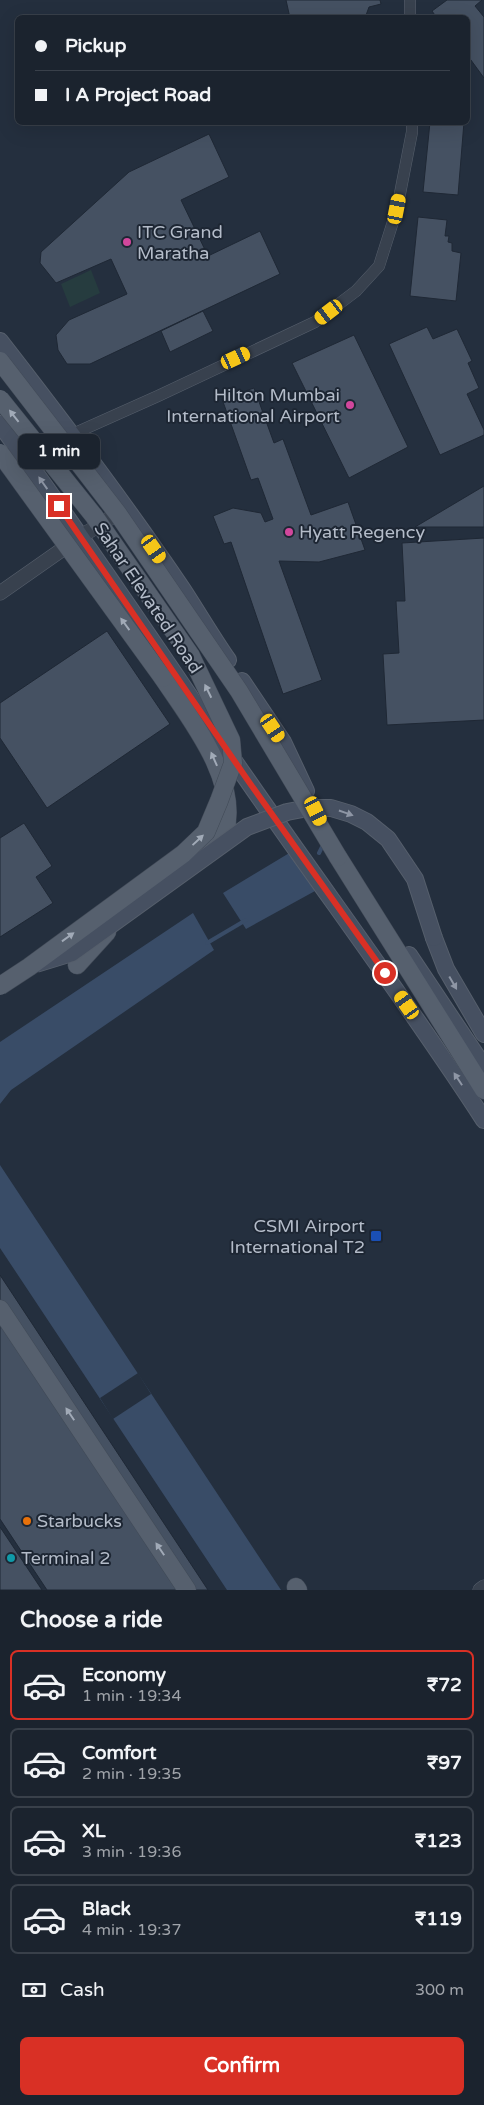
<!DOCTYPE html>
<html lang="en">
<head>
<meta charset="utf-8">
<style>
	:root { --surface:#1b232e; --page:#282f3a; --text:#f1f3f6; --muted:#a0a4aa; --line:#39404a; --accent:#d93025 }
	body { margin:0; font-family:"Varela Round",sans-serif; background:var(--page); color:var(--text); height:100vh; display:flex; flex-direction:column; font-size:19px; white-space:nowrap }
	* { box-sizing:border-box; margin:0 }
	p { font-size:16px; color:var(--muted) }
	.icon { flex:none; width:28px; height:28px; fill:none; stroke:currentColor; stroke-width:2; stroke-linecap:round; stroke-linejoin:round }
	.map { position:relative; height:1590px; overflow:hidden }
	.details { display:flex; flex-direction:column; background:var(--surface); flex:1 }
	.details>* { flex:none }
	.banner { position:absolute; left:15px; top:15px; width:455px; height:110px; border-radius:8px; box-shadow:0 5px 20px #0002,0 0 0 1px var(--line); display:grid; align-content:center; height:110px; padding:0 20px; background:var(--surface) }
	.end { position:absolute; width:22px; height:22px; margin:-11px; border:6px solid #d93025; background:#fff; box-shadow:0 0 0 2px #fff }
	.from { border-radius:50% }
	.bubble { position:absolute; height:35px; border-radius:8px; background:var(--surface); box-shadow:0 5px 20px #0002,0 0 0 1px var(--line); font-size:16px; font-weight:700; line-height:35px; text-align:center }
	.car { position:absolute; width:15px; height:30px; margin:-15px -8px; border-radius:6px; box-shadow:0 0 4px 1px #0007; background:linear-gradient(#f5c518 24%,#345 0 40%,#f5c518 0 76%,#345 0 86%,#f5c518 0) }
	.banner b { display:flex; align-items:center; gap:18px; height:48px; font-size:19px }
	.banner b+b { border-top:1px solid var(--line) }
	.banner i { width:12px; height:12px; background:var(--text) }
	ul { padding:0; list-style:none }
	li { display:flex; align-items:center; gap:15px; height:70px; margin:0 10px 8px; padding:0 10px; border:2px solid var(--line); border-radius:8px }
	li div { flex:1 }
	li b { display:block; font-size:19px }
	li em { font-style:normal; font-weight:700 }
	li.on { border-color:var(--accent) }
	li>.icon { width:45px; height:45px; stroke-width:1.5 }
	h2 { padding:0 20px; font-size:22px; line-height:60px }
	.pay { display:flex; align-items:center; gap:12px; height:55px; padding:0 20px; font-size:19px }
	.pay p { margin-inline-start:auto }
	.cta { display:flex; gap:10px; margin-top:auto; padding:10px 20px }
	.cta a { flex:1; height:58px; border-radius:8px; background:var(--accent); color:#fff; font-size:20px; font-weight:700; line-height:58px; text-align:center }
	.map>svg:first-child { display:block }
	.green { fill:#263c3f }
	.water { fill:#394c67 }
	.pier { fill:#242f3e }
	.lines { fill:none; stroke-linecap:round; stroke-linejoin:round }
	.stream { stroke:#394c67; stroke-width:4 }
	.building { fill:#455162; stroke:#1f2835 }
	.minor-casing { stroke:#565f6c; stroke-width:12 }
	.tertiary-casing { stroke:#565f6c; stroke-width:15 }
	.secondary-casing { stroke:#565f6c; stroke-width:18 }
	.primary-casing { stroke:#414a57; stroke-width:19 }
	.minor { stroke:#38414e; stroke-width:11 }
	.tertiary { stroke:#38414e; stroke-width:14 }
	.secondary { stroke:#465061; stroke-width:16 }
	.primary { stroke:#56606e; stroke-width:18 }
	.secondary-bridge-casing { stroke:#565f6c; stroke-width:18; stroke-linecap:butt }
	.primary-bridge-casing { stroke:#414a57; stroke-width:19; stroke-linecap:butt }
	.secondary-bridge { stroke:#465061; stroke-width:16 }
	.primary-bridge { stroke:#56606e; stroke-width:18 }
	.oneway { fill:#a1aab7 }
	.oneway2 { fill:#8e96a5 }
	.route { stroke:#d93025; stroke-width:6 }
	.hotel-dot { fill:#d1479c; stroke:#1d2633; stroke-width:2 }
	.transit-dot { fill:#1a4fb4; stroke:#1d2633; stroke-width:2 }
	.food-dot { fill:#e8710a; stroke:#1d2633; stroke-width:2 }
	.culture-dot { fill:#0f9aa8; stroke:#1d2633; stroke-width:2 }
	.labels { text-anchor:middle; stroke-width:4; stroke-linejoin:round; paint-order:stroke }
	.poi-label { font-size:18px; fill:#b4bcc9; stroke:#1d2633; text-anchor:start }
	.street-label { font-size:18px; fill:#b4bcc9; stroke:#1d2633 }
</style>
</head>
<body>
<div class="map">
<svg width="484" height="1590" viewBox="0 0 484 1590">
	<rect width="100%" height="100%" fill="#242f3e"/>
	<path class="green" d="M91,270L100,293L70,307L61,284Z"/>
	<path class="water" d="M291,852L315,891L246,929L223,893Z
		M193,913L214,950L11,1090L0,1104V1042Z
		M0,1165L281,1590H227L0,1248Z"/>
	<path class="pier" d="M138,1373L151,1394L113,1419L100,1398Z"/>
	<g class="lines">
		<path class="stream" d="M319,853L324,843
			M207,943L246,920"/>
	</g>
	<path class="building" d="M286,0H380L381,4L369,7L365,18H290Z
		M447,0H482L475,6L484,17V78L468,56V18H437L432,11Z
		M430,122H464L458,195L423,192Z
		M209,134L229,177L181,200L208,256L260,231L280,274L90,364H67L58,350L56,335L69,320L127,294L111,259L56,283L40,263L41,252L129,172Z
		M418,217L447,220L445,236H449L448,242L452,243V251L461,253L456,301L410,296Z
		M203,311L213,331L170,352L161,331Z
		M427,327L433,339L457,329L472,361L468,363L479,388L467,394L484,430V435L440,455L389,344Z
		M354,335L408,447L349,478L292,363Z
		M254,388L274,443L283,439L311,515L348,502L365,550L319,562L279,561L322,680L283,694L231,542L224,544L213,516L233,508L261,513L265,522L273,519L258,478L251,480L222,399Z
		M484,486V527H415Z
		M484,538V720L387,725L383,654L399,653L396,601H405L402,543Z
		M107,631L170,724L47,808L0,738V703Z
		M24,823L52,866L36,877L53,903L0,937V838Z
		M0,1275L208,1590H47L0,1519Z
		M0,1527L42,1590H0Z"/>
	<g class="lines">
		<defs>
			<path id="minor" d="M410,0V18
				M73,434L158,396L315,322L356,291L379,266L397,209L412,132V122"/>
			<path id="tertiary" d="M0,593L80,537L126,508
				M480,1590L484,1587"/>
			<path id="secondary" d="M0,341C63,422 125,504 183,590C198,613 212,637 228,660
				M0,424C86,540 165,662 248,781C326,894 409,1004 484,1120
				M242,681L283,742L306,791
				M434,938L446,969L484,1034
				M409,955L484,1067"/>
			<path id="primary" d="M163,678C191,720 239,779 225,832C223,839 217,846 212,851
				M338,857L484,1090
				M77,965L107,932
				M0,1309L187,1590
				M296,1587L298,1590"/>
		</defs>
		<use href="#minor" class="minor-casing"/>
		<use href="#tertiary" class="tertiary-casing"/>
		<use href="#secondary" class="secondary-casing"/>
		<use href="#primary" class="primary-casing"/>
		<use href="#minor" class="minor"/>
		<use href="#tertiary" class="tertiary"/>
		<use href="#secondary" class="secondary"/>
		<use href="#primary" class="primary"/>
		<defs>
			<path id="secondary-bridge" d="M36,964L72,953L247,827L287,812L308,808H331L351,814L367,822L388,839L415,879L434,938"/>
			<path id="primary-bridge" d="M0,361L118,514L239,691L338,857
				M0,399L94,516L191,656L231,740L233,763L219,801L206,832L183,854L29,967L0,986
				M0,453L163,678"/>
		</defs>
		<use href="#secondary-bridge" class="secondary-bridge-casing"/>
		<use href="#primary-bridge" class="primary-bridge-casing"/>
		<use href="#secondary-bridge" class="secondary-bridge"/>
		<use href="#primary-bridge" class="primary-bridge"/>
	</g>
	<defs><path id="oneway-solid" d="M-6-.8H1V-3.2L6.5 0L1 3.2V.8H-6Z" transform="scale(1.25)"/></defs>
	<g class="oneway">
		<use href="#oneway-solid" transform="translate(14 416) rotate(-128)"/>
		<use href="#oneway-solid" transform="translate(125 624) rotate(-126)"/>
		<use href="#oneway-solid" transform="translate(208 691) rotate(-116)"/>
		<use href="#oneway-solid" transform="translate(214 759) rotate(-114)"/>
		<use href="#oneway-solid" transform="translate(198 840) rotate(-43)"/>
		<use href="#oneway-solid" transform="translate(68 937) rotate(-36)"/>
		<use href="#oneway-solid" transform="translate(70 1414) rotate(-124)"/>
		<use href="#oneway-solid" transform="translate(160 1549) rotate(-124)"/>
	</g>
	<g class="oneway2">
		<use href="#oneway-solid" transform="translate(43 483) rotate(-125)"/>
		<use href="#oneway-solid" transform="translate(346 813) rotate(19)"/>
		<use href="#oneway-solid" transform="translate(453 983) rotate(60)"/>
		<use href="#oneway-solid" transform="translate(458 1079) rotate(-123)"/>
	</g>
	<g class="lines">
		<path class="route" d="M59,506L249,782L385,973"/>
	</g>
	<g class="hotel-dot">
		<circle cx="127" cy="242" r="5"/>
		<circle cx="350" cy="405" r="5"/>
		<circle cx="289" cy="532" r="5"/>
	</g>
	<rect class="transit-dot" x="370" y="1230" width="12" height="12" rx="2.5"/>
	<circle class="food-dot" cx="27" cy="1521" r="5"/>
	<circle class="culture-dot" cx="11" cy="1558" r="5"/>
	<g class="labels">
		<g class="poi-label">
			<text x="137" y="238">ITC Grand<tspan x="137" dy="21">Maratha</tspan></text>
			<text x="340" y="401" text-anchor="end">Hilton Mumbai<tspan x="340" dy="21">International Airport</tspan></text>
			<text x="299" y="538">Hyatt Regency</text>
			<text x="365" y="1232" text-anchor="end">CSMI Airport<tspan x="365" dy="21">International T2</tspan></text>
			<text x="37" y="1527">Starbucks</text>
			<text x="21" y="1564">Terminal 2</text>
		</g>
		<g class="street-label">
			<text transform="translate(148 598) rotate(56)" y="6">Sahar Elevated Road</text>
		</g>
	</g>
</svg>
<i class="end from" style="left:385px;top:973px"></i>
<i class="end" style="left:59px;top:506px"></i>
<div class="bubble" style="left:18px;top:434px;width:82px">1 min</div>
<i class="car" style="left:397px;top:209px;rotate:11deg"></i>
<i class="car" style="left:329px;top:312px;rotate:233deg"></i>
<i class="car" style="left:236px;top:358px;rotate:65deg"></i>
<i class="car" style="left:154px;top:549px;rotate:145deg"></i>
<i class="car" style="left:273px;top:728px;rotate:146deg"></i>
<i class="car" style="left:316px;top:811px;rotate:154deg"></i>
<i class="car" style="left:407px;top:1005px;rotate:325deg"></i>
<div class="banner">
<b><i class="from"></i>Pickup</b>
<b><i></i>I A Project Road</b>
</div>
</div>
<section class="details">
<h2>Choose a ride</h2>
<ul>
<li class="on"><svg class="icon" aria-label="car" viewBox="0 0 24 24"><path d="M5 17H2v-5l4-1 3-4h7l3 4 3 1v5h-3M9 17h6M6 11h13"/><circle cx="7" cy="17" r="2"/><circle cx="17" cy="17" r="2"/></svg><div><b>Economy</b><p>1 min · 19:34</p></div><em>₹72</em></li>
<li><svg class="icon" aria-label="car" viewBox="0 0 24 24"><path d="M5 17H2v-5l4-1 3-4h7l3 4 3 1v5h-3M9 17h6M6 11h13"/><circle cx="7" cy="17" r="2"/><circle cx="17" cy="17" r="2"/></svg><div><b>Comfort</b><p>2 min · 19:35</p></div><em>₹97</em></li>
<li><svg class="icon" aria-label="car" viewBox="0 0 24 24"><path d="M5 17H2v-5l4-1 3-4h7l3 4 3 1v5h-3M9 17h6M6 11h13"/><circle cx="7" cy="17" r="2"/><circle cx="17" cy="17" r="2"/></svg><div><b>XL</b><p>3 min · 19:36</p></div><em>₹123</em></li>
<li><svg class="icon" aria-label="car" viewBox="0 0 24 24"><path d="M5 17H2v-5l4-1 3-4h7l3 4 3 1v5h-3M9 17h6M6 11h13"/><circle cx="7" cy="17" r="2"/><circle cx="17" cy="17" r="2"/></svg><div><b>Black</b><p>4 min · 19:37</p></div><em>₹119</em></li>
</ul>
<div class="pay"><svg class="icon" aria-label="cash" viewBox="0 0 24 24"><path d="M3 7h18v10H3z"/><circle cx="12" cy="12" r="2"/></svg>Cash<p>300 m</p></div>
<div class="cta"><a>Confirm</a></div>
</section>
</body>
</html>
